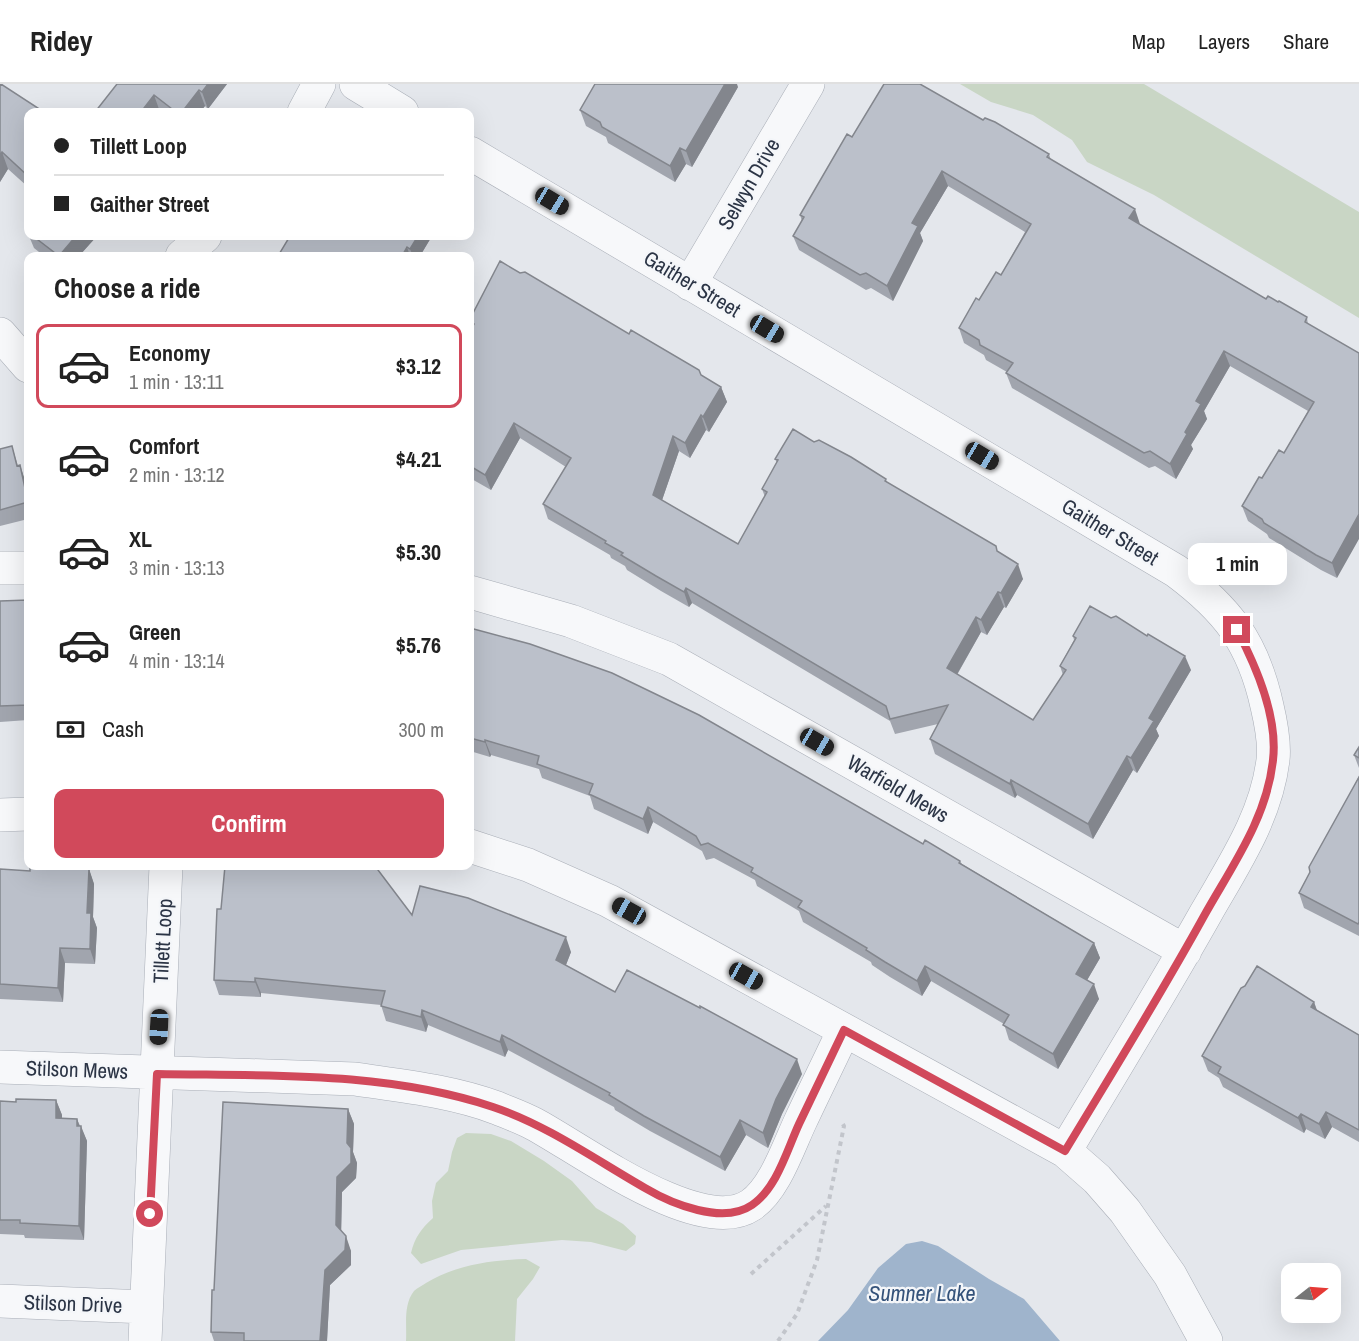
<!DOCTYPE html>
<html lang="en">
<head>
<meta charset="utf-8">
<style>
	:root { --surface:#fff; --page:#f2f2f2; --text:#222; --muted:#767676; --line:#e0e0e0; --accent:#d1495b }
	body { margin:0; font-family:"Archivo Narrow",sans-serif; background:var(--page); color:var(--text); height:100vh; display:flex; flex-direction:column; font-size:22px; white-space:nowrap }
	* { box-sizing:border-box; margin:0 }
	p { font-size:20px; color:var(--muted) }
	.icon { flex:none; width:33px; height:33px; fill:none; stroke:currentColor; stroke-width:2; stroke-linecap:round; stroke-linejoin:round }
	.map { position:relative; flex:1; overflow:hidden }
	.drawer { position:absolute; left:24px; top:168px; width:450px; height:618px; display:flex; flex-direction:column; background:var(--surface); border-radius:12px; box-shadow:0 6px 24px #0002 }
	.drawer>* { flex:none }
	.top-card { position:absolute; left:24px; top:24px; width:450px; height:132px; border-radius:12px; box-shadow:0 6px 24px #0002; display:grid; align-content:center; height:132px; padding:0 30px; background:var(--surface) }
	.needle { width:39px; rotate:73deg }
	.buttons { position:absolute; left:1281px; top:1179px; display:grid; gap:12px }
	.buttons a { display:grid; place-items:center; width:60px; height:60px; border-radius:12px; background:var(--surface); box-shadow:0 6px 24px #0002; font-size:30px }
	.end { position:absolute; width:27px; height:27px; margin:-14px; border:8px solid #d1495b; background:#fff; box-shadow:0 0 0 3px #fff }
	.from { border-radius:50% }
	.bubble { position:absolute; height:42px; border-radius:12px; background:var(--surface); box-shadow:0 6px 24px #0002; font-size:20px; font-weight:700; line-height:42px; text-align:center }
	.car { position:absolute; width:18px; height:36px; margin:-18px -9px; border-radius:8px; box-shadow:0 0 4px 2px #0007; background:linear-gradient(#222 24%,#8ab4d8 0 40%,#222 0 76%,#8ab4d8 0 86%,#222 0) }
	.top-card b { display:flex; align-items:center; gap:21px; height:57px; font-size:22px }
	.top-card b+b { border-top:2px solid var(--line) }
	.top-card i { width:15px; height:15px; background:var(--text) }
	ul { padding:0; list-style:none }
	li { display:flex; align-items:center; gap:18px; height:84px; margin:0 12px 9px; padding:0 18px; border:3px solid transparent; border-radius:12px }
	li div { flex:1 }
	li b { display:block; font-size:22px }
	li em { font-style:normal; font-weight:700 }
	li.on { border-color:var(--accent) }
	li>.icon { width:54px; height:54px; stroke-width:1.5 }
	h2 { padding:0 30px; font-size:27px; line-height:72px }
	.pay { display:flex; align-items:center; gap:15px; height:66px; padding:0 30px; font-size:22px }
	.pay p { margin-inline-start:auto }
	.primary-button { display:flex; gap:12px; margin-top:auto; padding:12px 30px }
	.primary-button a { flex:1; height:69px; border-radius:12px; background:var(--accent); color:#fff; font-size:24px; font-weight:700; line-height:69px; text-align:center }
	header { display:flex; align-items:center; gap:36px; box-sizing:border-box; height:84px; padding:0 30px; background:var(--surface); border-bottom:2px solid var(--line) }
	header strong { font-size:28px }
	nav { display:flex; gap:33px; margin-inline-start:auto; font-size:21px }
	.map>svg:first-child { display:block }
	.green { fill:#c9d6c5 }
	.water { fill:#9fb4cc }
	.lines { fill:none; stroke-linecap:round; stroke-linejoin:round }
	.minor-casing { stroke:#a9aeb7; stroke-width:34 }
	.path { stroke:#c2c5cb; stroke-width:4; stroke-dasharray:4.5 4.5; stroke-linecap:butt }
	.minor { stroke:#f7f8fa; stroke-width:33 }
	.wall { fill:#a1a5ae }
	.shaded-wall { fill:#83868d }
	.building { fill:#bbc0ca; stroke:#83868d; stroke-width:1.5 }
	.route { stroke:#d1495b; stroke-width:8 }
	.labels { text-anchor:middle; stroke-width:4.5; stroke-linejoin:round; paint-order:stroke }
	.street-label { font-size:21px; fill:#2b3445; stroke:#f4f6f9 }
	.water-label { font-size:22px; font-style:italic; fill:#34527a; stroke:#f4f6f9 }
</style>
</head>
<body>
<header>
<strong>Ridey</strong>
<nav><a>Map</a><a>Layers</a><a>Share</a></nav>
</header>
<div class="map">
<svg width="1359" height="1257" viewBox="0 0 1359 1257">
	<rect width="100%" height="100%" fill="#e4e7ec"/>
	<path class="green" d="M960,0H1144L1359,128V234L1154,111L1087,78L1072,56L1033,31L991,18Z
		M466,1049L491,1050L511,1057L544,1077L572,1097L596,1124L623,1140L636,1152L635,1160L626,1167L591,1158L562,1156L461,1166L421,1180L411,1169C415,1153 421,1145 433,1134L432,1117L436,1099L448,1087L452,1068L457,1054Z
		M526,1175L540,1183L533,1195L517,1215L515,1257H406C407,1241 403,1221 414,1207C417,1204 423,1201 426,1199C455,1181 492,1176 526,1175Z"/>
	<path class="water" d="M922,1157L938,1162L989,1195L1024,1215L1060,1257H818L848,1226L878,1184L906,1160Z"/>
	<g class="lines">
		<defs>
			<path id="minor" d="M356,0L402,28
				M304,28L319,0
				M470,69L1176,487C1227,525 1253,558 1267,622C1271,639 1275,659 1273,676C1266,733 1234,780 1206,829C1161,909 1112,988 1065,1067
				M182,172L205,152
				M690,200L808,0
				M0,250L28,282
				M0,484H28
				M470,508L571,537L669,575L1185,867
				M0,731L28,730
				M470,762L528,781L609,817L1065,1067L1097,1095L1125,1127L1170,1191L1206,1257
				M0,983L355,995C402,1002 452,1007 497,1024C509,1029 523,1034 534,1040C581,1065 701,1155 751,1121C775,1105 789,1061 801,1036C815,1006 830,976 844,946
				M0,1217L146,1223
				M145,1257L166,782"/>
		</defs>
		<use href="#minor" class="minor-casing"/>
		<path class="path" d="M751,1190L826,1122
			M778,1257L797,1230L817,1176L844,1042L841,1037"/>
		<use href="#minor" class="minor"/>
	</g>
	<path class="wall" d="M117,0H227L208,25L205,22L200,28H160Z
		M0,2L28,28V103L8,85L0,98Z
		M738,3L692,83L686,80L675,98L608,59L606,53L586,42L580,26Z
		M983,36L1049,70L1051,76L1140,141L1266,215L1278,218L1307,233L1337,494L1321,486L1269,454L1267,450L1248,437L1242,422L1262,394L1284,369L1308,327L1230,282L1204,327L1207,335L1191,361L1193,365L1176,395L1155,382L1149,384L1012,304L1006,289L1007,288L986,276L984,271L964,259L959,244L979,216L1001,191L1025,148L948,102L920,149L923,157L893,217L871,204L866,206L799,166L793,152L802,137L800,131L852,53Z
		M29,152H97L79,172H44L34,164Z
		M290,152H432L420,172H278Z
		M470,235L629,250L721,303L727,318L709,348L706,346L690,374L679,367L662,416L738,460L765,413L762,405L777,379L775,375L814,358L886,395L887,398L998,468L1023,495L1006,524L1004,523L987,551L981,548L957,591L1033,636L1063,591L1060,582L1074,556L1073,552L1191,586L1156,645L1159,652L1137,689L1133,686L1093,755L1017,711L1015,714L935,670L930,655L938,640L895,650L890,637L692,519L689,523L661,507L627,486L625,482L611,474L610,471L548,435L543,420L566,383L520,354L491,406L470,394V248L471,245L470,240Z
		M12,362L18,382L25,396L28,410V435L0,442V365Z
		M28,516V636L0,638V517Z
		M470,544L923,760L960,777L962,780L1094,859L1100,874L1087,896L1099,915L1058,985L1009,956L1004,940L931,897L922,912L890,893L872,881L871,878L803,838L799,827L757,802L755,796L714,774L706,776L702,767L653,738L648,750L594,725L590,712L542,694L539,685L491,671L490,673L470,667Z
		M1359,663V684L1354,671Z
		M1359,692V852L1304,824L1299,809L1310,788Z
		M0,785L30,787L89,785L94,800L93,833L97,844L95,880L65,879L63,918L0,915Z
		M412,831L571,868L566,881L615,908L802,990L782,1030L768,1064L746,1051L725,1087L650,1047L615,1026L614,1023L508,966L505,973L428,941L426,948L386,937L381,921L261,909V913L219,911L214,896Z
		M1314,918L1317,926L1359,951V1058L1332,1043L1325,1055L1306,1045L1304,1049L1223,1003L1219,994L1208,987L1202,972Z
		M56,1016L62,1031V1034L77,1035L87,1057L84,1156L25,1154L24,1151L0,1150V1017L16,1018Z
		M348,1025L354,1040L353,1068L357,1079L356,1094L342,1108L341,1148L351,1167V1181L330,1201L327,1257H214L211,1248L214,1206Z"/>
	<path class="shaded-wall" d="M208,0H227L208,25L202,8Z
		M725,0H737L738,3L692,83L686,67Z
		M199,6L205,22L200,28H182Z
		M154,11L160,28H141Z
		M680,64L686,80L675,98L670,82Z
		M2,68L8,85L0,98V72Z
		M942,87L948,102L920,149L923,157L893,217L887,202L912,139Z
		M1135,125L1140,140L1129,134Z
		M76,152H97L79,172H59Z
		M418,152H432L420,172H413L410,165Z
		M407,163L410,172H402Z
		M1224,267L1230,282L1204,327L1207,335L1191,361L1193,365L1176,395L1170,380L1185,348L1196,317Z
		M721,303L727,318L709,348L703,333Z
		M701,331L706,346L690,374L685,359Z
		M514,339L520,354L491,406L485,391Z
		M673,352L679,367L659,425L653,411Z
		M20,381L25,396L28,410V417Z
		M1359,430V455L1337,494L1332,479Z
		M1018,480L1023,495L1006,524L1001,509Z
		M686,504L692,519L689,523L684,508Z
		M998,508L1004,523L987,551L981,536Z
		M976,533L981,548L952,599L947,584Z
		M1185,572L1191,586L1156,645L1159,652L1137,689L1131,674L1149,634Z
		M485,656L491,671L490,673L485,658Z
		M1127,672L1133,686L1093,755L1088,740Z
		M1011,696L1017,711L1015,714L1010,700Z
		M648,723L653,738L648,750L643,735Z
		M89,785L94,800L93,833L97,844L95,880L90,865L87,829Z
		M566,853L571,868L562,891L556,876Z
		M1094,859L1100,874L1082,905L1076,890Z
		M60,864L65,879L63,918L58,904Z
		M925,882L931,897L922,912L917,897Z
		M255,894L261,909V913L255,898Z
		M1094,900L1099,915L1058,985L1053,970Z
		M1314,918L1319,933L1311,923Z
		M422,926L428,941L426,948L421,933Z
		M502,951L508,966L505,973L500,958Z
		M797,975L802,990L782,1030L768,1064L763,1049L776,1015Z
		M56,1016L62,1031V1049L56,1034Z
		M348,1025L354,1040L353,1068L357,1079L356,1094L342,1108L341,1156L336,1141L337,1093L347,1059Z
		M1326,1028L1332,1043L1325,1055L1319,1040Z
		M1301,1030L1306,1045L1304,1049L1298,1034Z
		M77,1035L81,1046V1042L87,1057L84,1156L79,1142Z
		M740,1036L746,1051L725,1087L720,1073Z
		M346,1152L351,1167V1181L330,1201L327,1257H320L325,1186Z"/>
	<path class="building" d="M1,0L44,28H28V92L2,68L0,72V2Z
		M117,0H208L202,8L199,6L182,28H176L154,11L141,28H95Z
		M595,0H725L686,67L680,64L670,82L602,43L600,38L580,26Z
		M884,0H920L983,36L985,34L995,38L1049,70L1047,73L1135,125L1129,134L1266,215L1268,212L1278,218L1279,217L1307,233L1305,238L1359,269V430L1332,479L1316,471L1264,439L1262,435L1242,422L1259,393L1262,394L1279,366L1284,369L1314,318L1224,267L1196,317L1201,320L1185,348L1187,350L1170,380L1150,367L1144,369L1006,289L1013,279L980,261L979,256L959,244L976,214L979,216L996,188L1001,191L1031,140L942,87L912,139L918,142L887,202L866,189L860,191L793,152L804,133L800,131L847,50L852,53Z
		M33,152H76L59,172Z
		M290,152H418L410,165L407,163L402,172H278Z
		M500,177L520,189L525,188L629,250L631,246L699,286L701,291L721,303L703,333L701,331L685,359L673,352L653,411L738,460L767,408L762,405L778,376L775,375L793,345L814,358L819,356L851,373L886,395L885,397L996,462L997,467L1018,480L1001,509L998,508L981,536L976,533L947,584L1033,636L1066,586L1060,582L1076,554L1073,552L1090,522L1111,534L1116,532L1147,552L1148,550L1185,572L1149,634L1154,637L1131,674L1127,672L1088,740L1011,696L1010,700L930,655L948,621L890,635L886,622L686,504L684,508L656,492L621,471L623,469L605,459L606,457L543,420L571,374L514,339L485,391L470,382V248L474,240L470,237V235Z
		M12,362L17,382L20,381L28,418L0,426V365Z
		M28,516V621L0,622V517Z
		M470,544L530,560L612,589L699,631L923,760L925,756L960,777L959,779L1094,859L1076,890L1094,900L1053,970L1003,941L1009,931L925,882L917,897L885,878L866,866L867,864L798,823L802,817L751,788L753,784L708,759L701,761L696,752L648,723L643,735L589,710L593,700L537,680L539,672L485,656V658L470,654Z
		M1359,663V674L1354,671Z
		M1359,693V838L1358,840L1299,809L1310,788L1309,783Z
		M30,782L89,785L87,829H91L90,865L60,864L58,904L0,900V785L30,787Z
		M225,782H375L412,831L420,802L468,814L566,853L556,876L615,908L627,886L700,924V922L797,975L776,1015L763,1049L740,1036L720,1073L644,1032L609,1011L610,1009L502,951L500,958L422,926L421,933L381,922L385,907L255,894V898L214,896L217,825H221Z
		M1257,882L1314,918L1311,923L1359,951V1046L1326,1028L1319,1040L1301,1030L1298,1034L1218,989L1221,983L1202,972L1241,904L1245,902Z
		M16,1015L56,1016V1034L77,1035V1042H81L79,1142L20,1139V1136H0V1017L16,1018Z
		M223,1018L348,1025L347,1059L351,1064V1079L337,1093L336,1141L346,1152L345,1166L325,1186L320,1257H244V1249L211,1248L212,1206H214Z"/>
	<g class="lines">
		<path class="route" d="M150,1130L157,990C269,992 385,987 493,1023C547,1041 596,1076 645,1104C672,1120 723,1141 752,1121C777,1104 787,1066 799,1040C814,1008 829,977 844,946L1065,1067C1112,989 1160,912 1204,832C1232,782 1267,734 1273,676C1278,634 1256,582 1237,546"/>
	</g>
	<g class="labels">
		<g class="street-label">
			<text transform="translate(749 100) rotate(-60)" y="7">Selwyn Drive</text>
			<text transform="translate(692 200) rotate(31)" y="7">Gaither Street</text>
			<text transform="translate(1110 448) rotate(31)" y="7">Gaither Street</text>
			<text transform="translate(898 705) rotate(30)" y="7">Warfield Mews</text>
			<text transform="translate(163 857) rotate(-87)" y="7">Tillett Loop</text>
			<text transform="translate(77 986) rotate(2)" y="7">Stilson Mews</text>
			<text transform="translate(73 1220) rotate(2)" y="7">Stilson Drive</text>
		</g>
		<g class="water-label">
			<text x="922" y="1217">Sumner Lake</text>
		</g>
	</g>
</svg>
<div class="buttons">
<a><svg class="needle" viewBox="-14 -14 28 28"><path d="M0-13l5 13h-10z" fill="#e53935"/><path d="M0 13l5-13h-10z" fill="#767676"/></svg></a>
</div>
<i class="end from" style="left:150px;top:1130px"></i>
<i class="end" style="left:1237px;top:546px"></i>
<div class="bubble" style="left:1188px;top:459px;width:99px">1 min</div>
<i class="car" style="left:552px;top:117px;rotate:121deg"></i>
<i class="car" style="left:767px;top:245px;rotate:121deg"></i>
<i class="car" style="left:982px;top:372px;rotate:121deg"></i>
<i class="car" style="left:817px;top:658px;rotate:120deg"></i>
<i class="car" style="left:629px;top:827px;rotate:299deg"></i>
<i class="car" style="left:746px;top:892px;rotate:119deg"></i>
<i class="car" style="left:159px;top:943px;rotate:183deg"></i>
<div class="top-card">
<b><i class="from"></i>Tillett Loop</b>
<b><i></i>Gaither Street</b>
</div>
<section class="drawer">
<h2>Choose a ride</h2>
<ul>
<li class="on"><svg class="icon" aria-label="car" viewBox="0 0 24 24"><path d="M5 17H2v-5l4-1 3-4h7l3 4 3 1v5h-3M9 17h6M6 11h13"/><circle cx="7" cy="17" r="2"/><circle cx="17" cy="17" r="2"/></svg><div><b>Economy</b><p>1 min · 13:11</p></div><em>$3.12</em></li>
<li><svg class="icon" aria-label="car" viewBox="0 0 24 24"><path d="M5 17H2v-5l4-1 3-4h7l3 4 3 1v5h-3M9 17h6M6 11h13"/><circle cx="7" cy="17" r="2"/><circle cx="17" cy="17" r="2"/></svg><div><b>Comfort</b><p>2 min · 13:12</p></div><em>$4.21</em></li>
<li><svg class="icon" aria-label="car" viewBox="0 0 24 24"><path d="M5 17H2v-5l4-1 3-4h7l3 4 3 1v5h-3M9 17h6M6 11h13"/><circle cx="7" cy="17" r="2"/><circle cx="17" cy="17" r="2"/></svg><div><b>XL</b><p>3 min · 13:13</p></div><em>$5.30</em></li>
<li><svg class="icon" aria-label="car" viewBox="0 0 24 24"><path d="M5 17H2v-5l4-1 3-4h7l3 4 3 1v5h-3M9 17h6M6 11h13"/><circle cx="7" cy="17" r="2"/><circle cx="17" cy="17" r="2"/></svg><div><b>Green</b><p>4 min · 13:14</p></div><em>$5.76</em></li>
</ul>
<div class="pay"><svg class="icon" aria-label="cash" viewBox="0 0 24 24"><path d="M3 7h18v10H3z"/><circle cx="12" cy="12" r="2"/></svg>Cash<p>300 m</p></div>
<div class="primary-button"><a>Confirm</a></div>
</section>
</div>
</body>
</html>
